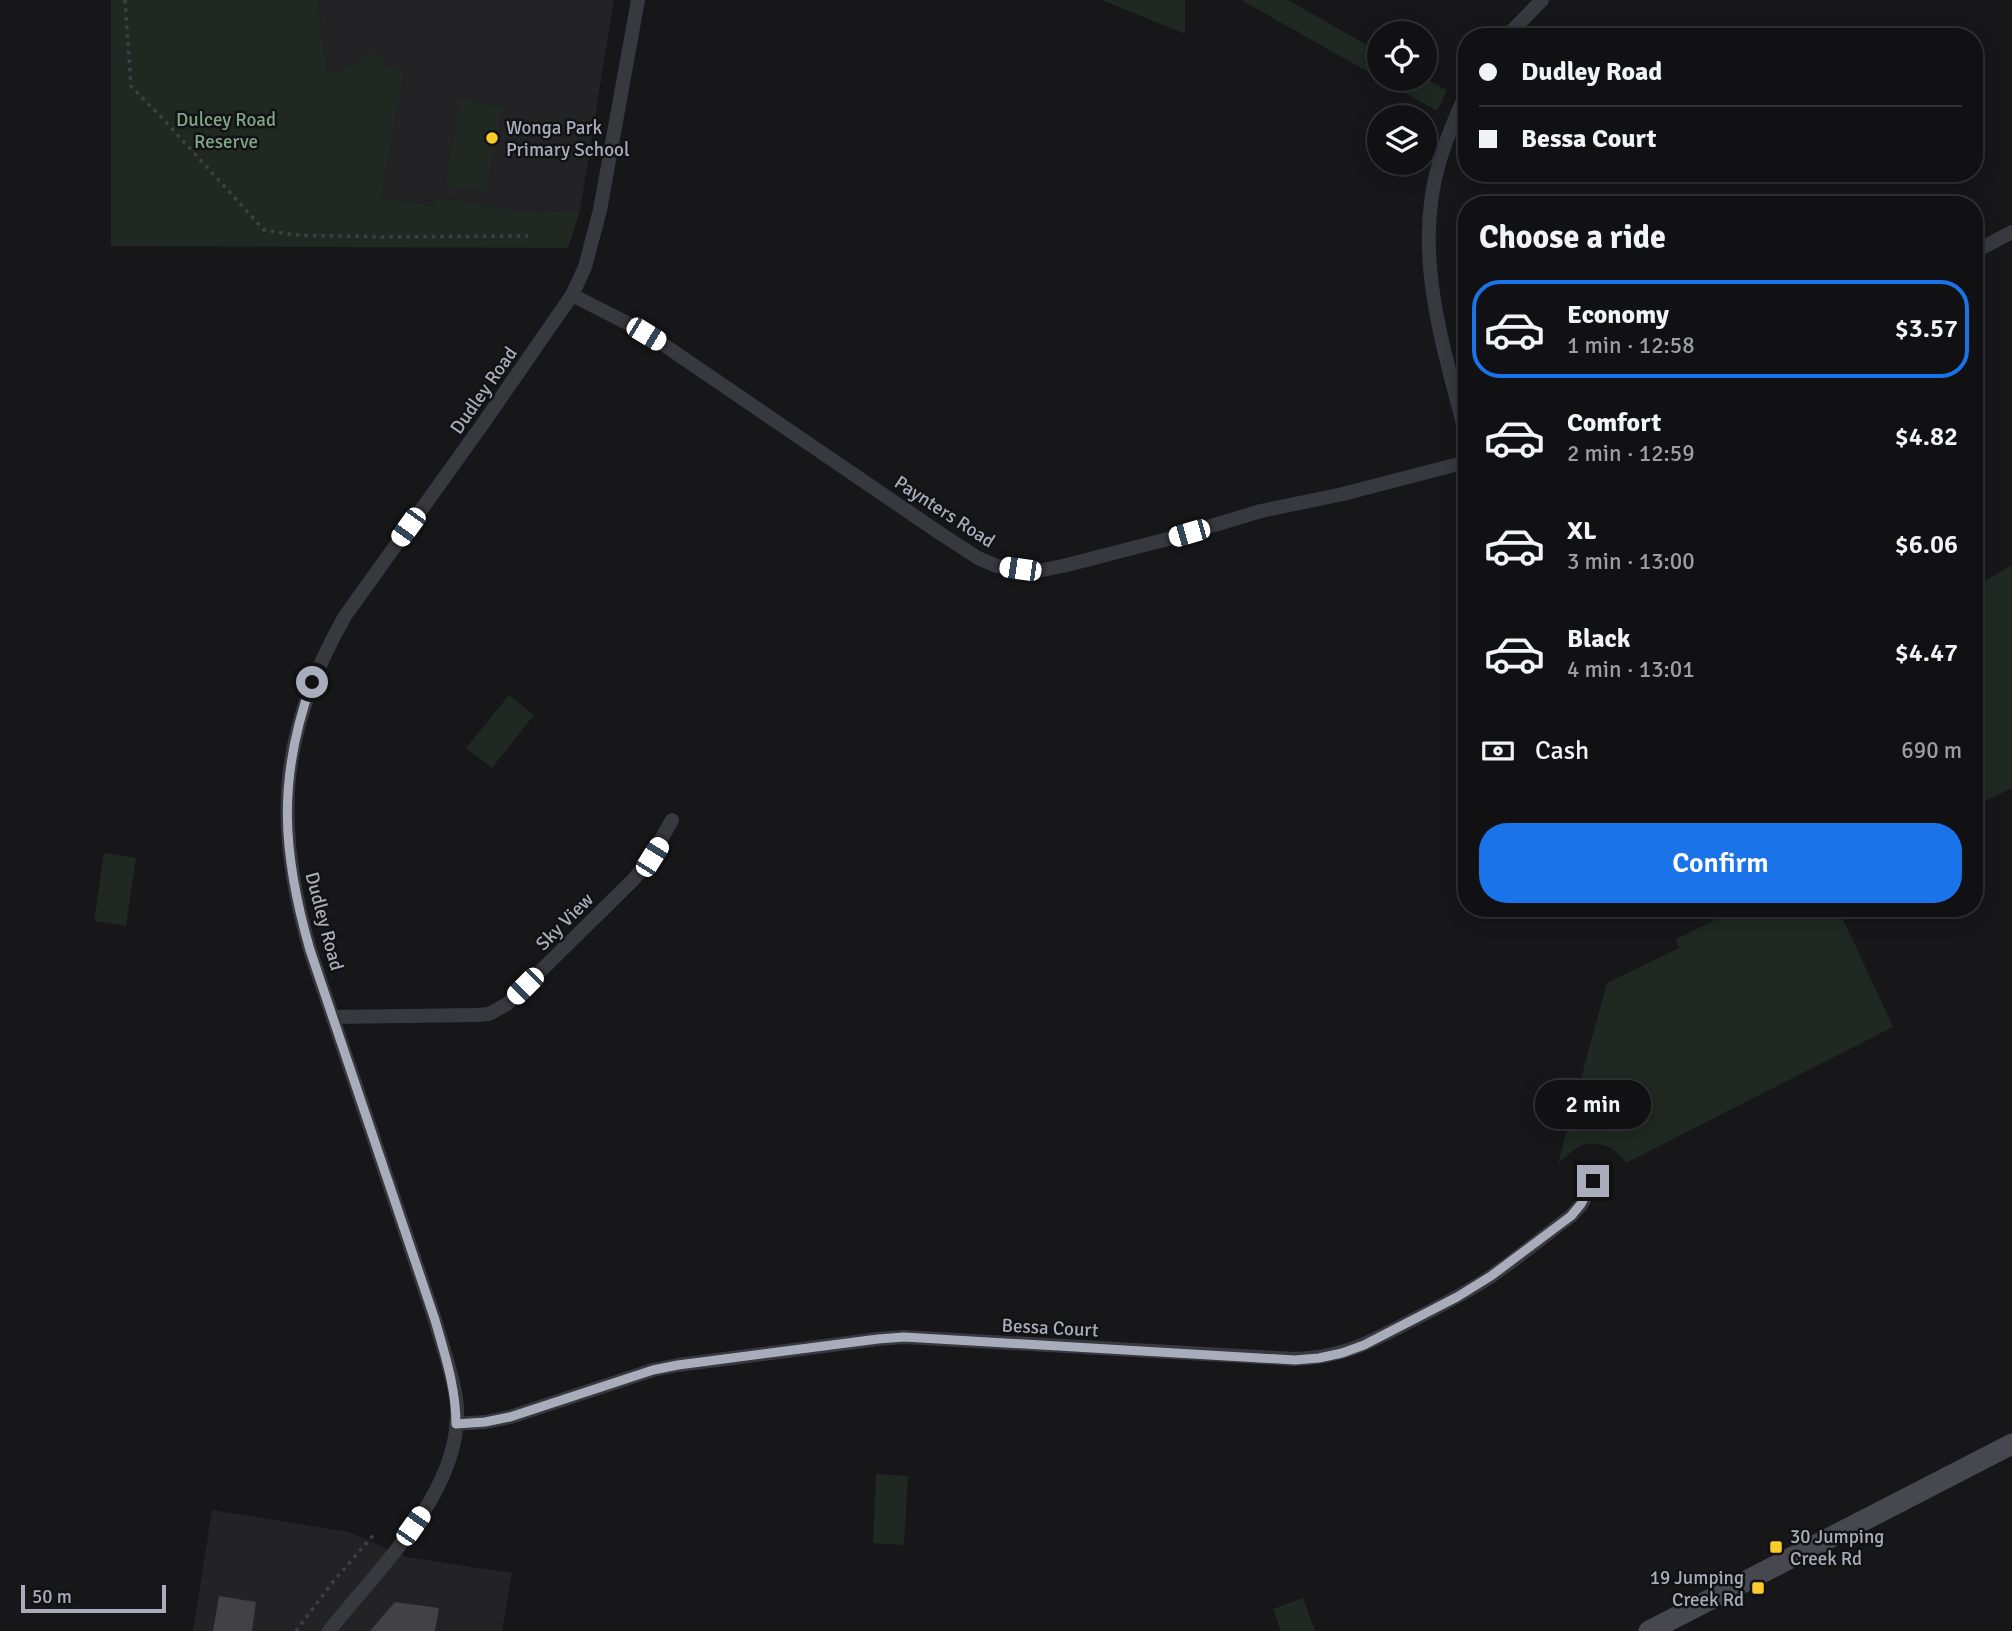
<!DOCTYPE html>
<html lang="en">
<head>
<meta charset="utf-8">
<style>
	:root { --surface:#111113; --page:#1a1a1c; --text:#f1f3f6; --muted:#9c9da0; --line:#303133; --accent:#1a73e8 }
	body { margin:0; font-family:Signika,sans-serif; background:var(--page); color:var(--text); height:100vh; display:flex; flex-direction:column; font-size:26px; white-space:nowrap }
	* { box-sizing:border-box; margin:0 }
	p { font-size:23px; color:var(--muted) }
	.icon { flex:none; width:38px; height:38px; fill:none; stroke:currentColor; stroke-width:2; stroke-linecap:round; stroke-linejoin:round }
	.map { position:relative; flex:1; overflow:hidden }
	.side { position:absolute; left:1458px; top:196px; width:525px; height:721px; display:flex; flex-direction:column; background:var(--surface); border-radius:28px; box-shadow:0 4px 18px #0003,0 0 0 2px var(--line) }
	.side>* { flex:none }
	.banner { position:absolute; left:1458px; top:28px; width:525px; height:154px; border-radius:28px; box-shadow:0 4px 18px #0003,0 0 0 2px var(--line); display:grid; align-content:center; height:154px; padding:0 21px; background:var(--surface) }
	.fabs { position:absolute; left:1367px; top:21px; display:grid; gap:14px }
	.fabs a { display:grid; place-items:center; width:70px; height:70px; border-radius:50%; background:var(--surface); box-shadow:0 4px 18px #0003,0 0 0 2px var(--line); font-size:35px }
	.scale { position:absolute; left:21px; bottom:18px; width:145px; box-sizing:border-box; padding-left:7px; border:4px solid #a9acba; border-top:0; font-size:19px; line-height:24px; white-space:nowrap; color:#a9acba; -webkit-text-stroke:5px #121214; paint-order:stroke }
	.end { position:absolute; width:32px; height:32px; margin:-16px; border:9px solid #a9acba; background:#111; box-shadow:0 0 0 4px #111 }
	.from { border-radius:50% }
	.bubble { position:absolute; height:49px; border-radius:24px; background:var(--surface); box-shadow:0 4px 18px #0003,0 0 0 2px var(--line); font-size:23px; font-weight:600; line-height:49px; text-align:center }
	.car { position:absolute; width:21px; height:42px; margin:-21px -10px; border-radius:9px; box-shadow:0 0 5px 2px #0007; background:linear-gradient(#fff 24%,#345 0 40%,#fff 0 76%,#345 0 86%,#fff 0) }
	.banner b { display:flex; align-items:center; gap:24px; height:66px; font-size:26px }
	.banner b+b { border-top:2px solid var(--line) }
	.banner i { width:18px; height:18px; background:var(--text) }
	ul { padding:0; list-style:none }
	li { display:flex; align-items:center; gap:21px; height:98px; margin:0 14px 10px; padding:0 7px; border:4px solid transparent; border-radius:28px }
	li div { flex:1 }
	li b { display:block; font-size:26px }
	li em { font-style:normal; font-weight:600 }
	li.selected { border-color:var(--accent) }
	li>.icon { width:63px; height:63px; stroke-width:1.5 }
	h2 { padding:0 21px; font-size:32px; line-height:84px }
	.pay { display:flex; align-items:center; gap:18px; height:77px; padding:0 21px; font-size:26px }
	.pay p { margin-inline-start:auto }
	.primary-button { display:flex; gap:14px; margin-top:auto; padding:14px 21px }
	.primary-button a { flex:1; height:80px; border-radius:28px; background:var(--accent); color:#fff; font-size:28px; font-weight:600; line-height:80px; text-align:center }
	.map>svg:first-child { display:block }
	.built { fill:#232326 }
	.green { fill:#1f2821 }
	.building { fill:#414146 }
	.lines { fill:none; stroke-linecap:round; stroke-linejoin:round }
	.path { stroke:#3e3f46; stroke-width:3.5; stroke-dasharray:3.5 5; stroke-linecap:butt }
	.street { stroke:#38383f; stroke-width:14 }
	.secondary { stroke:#46474f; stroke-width:21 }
	.route { stroke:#a9acba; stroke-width:9 }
	.poi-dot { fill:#fccb2c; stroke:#121214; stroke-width:2.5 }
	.labels { text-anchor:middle; stroke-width:5; stroke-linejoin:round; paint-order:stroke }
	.park-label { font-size:19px; fill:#7fa685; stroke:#121214 }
	.poi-label { font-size:19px; fill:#a9acba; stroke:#121214; text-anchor:start }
	.street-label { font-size:19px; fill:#a9acba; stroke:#121214 }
</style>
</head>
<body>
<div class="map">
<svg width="2012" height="1631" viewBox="0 0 2012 1631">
	<rect width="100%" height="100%" fill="#171719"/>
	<path class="built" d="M318,0H614L580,210L530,213L438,197L437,206L382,197L402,78H404H328Z
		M212,1510L349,1532L407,1557L512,1573L502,1631H193Z"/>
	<path class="green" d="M111,0H318L328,78L373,52L389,68L404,70L382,197L436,206L438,197L530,213L580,210L568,248L111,246Z
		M1102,0H1185V34Z
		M1241,0H1288L1379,52V78Z
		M1424,78L1447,90L1437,111L1380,79Z
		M461,99L502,107L486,193L445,186Z
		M2012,565V788L1974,807V587Z
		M509,695L534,715L492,768L466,748Z
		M104,853L136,858L126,926L94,921Z
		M1740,908H1838L1893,1027L1626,1163C1616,1148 1599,1139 1581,1146C1573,1149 1565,1158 1558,1163L1607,983L1679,948L1676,939Z
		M876,1474L908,1476L904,1545L873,1543Z
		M1303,1598L1315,1631H1281L1273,1609Z"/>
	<path class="building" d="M219,1596L256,1602L252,1631H213Z
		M395,1602L439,1608L435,1631H370Z"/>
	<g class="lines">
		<path class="path" d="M125,0L131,86L164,120L264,230L294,235L386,237L528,236
			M296,1631L332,1583L376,1532"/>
		<path class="street" d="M1506,37L1542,0
			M1466,94C1456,116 1446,139 1439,163C1412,255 1444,347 1466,436
			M1974,252L2012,232
			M572,295L627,323L664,345L941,534L978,558L997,566L1020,569L1043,570L1067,565L1164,540L1261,511L1343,494L1466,462
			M333,1017L477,1015L489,1014L507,1004L634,879L651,857L672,820
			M456,1424L485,1422L510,1417L653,1370L678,1365L878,1339L904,1337L1295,1359C1342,1357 1364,1345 1405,1324C1434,1309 1463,1295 1490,1277C1518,1258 1544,1236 1571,1216L1582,1204L1593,1181
			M329,1631C379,1567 468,1486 456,1398C452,1371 442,1346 435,1320L310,950C273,823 279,732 345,616L482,425L572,295L585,267L600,210L638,0"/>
		<path class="secondary" d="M1649,1631L2012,1444"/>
	</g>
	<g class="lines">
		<path class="route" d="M312,682C277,779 282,853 310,950L435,1320C445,1355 456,1388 456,1424L485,1422L510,1417L653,1370L678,1365L878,1339L904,1337L1295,1360L1319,1358L1342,1353L1364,1345L1457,1297L1491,1276L1571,1216L1581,1204L1593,1181"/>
	</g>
	<g class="poi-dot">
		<circle cx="492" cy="138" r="7"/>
		<rect x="1769" y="1540" width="14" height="14" rx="3.5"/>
		<rect x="1751" y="1581" width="14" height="14" rx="3.5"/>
	</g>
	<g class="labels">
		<g class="park-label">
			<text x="226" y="126">Dulcey Road<tspan x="226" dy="22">Reserve</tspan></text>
		</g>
		<g class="poi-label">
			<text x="506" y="134">Wonga Park<tspan x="506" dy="22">Primary School</tspan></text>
			<text x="1790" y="1543">30 Jumping<tspan x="1790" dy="22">Creek Rd</tspan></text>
			<text x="1744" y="1584" text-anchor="end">19 Jumping<tspan x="1744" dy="22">Creek Rd</tspan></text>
		</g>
		<g class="street-label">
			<text transform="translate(483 390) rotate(-55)" y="7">Dudley Road</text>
			<text transform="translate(945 511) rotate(33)" y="7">Paynters Road</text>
			<text transform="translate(325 921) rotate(75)" y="7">Dudley Road</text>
			<text transform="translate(564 921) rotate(-45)" y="7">Sky View</text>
			<text transform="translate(1050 1327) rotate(3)" y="7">Bessa Court</text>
		</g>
	</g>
</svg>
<div class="fabs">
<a><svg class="icon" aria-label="locate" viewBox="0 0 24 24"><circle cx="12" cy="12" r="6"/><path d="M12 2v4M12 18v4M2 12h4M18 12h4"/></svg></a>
<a><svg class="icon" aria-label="layers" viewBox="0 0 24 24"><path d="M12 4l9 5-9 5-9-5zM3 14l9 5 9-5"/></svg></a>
</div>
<div class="scale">50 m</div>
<i class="end from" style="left:312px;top:682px"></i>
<i class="end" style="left:1593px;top:1181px"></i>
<div class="bubble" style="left:1535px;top:1080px;width:116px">2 min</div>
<i class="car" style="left:646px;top:334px;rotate:121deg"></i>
<i class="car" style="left:408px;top:527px;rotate:216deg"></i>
<i class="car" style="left:1189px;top:533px;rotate:254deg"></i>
<i class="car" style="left:1020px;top:569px;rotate:278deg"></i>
<i class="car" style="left:652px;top:857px;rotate:32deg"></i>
<i class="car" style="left:525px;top:986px;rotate:225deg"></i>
<i class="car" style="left:413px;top:1526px;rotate:35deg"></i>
<div class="banner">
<b><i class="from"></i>Dudley Road</b>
<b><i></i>Bessa Court</b>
</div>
<section class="side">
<h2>Choose a ride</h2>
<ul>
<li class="selected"><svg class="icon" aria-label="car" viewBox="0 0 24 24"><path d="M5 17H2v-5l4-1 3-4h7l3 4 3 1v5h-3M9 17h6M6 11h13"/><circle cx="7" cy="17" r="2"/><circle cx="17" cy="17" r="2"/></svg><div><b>Economy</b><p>1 min · 12:58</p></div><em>$3.57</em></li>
<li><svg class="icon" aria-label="car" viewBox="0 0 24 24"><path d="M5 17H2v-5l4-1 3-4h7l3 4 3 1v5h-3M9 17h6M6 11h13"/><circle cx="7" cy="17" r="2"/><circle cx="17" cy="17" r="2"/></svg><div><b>Comfort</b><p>2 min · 12:59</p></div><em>$4.82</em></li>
<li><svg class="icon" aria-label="car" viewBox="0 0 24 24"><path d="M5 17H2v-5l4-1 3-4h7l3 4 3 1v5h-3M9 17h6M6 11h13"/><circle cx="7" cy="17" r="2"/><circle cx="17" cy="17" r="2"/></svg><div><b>XL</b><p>3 min · 13:00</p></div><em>$6.06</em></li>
<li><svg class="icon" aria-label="car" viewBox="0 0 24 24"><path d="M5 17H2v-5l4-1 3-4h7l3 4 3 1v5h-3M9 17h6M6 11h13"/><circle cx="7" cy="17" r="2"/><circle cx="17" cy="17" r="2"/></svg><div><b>Black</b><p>4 min · 13:01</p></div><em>$4.47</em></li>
</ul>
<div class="pay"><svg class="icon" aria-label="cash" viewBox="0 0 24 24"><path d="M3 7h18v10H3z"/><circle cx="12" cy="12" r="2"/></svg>Cash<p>690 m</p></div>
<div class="primary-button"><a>Confirm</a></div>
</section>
</div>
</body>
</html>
